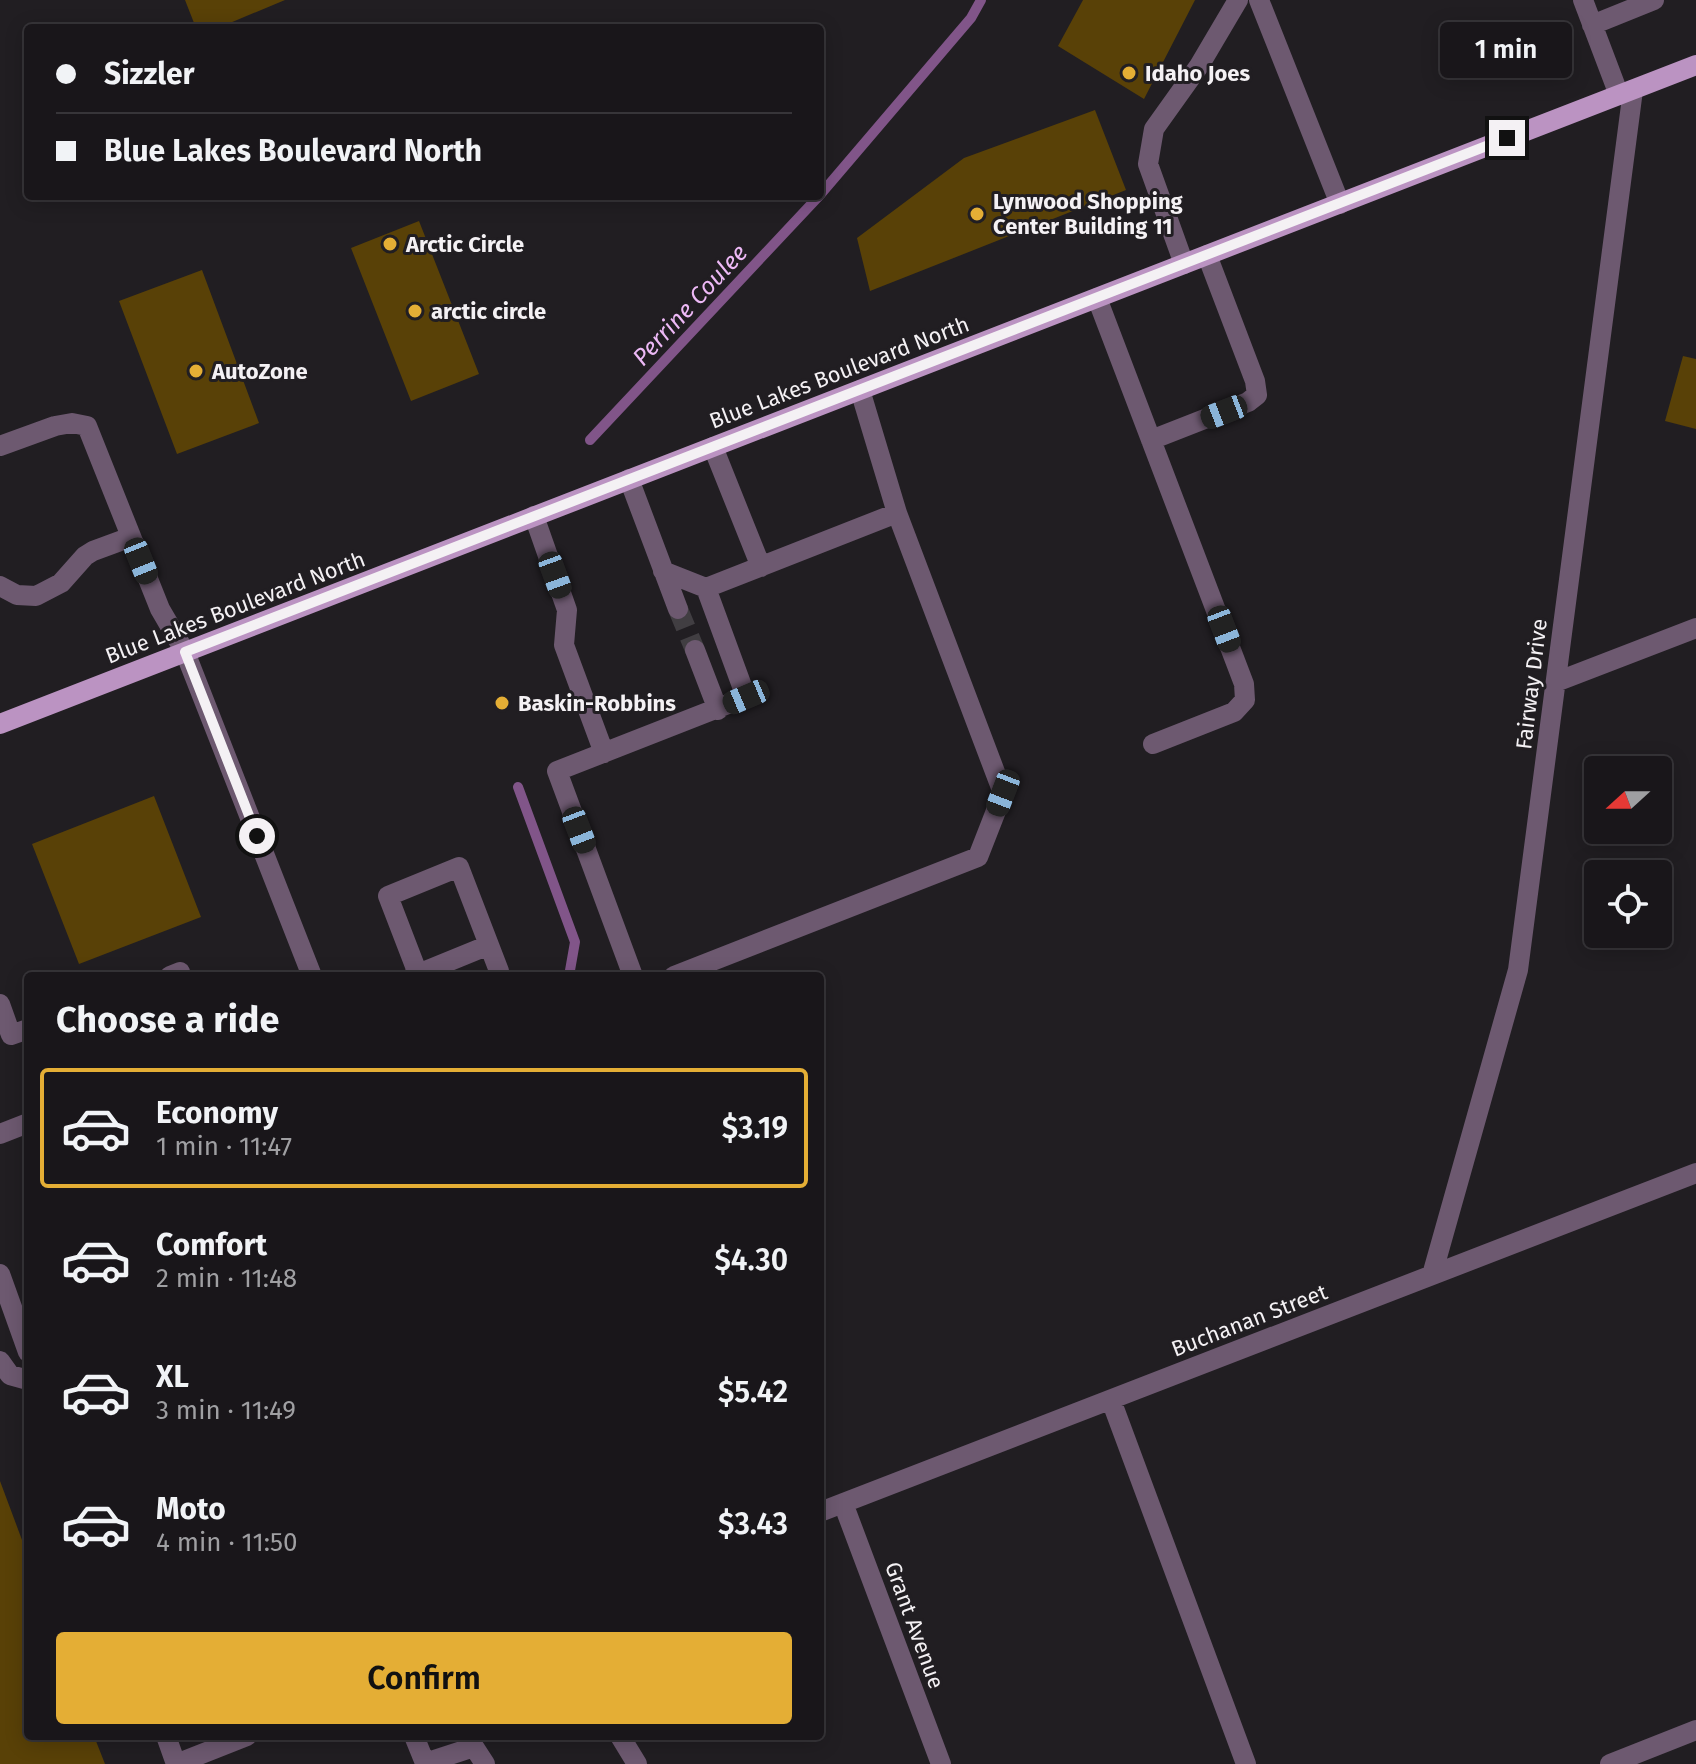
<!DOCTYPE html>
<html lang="en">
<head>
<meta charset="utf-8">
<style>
	:root { --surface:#19161a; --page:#262327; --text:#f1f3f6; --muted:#9f9fa2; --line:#373539; --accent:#e4ae35 }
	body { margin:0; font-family:"Fira Sans",sans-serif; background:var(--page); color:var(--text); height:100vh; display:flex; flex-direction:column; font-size:30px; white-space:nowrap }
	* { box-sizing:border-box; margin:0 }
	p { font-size:26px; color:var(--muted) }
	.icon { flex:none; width:44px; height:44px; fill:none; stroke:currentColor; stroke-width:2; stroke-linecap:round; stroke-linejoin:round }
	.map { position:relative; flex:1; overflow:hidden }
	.side { position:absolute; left:24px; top:972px; width:800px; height:768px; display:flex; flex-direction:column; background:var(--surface); border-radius:8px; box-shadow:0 4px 20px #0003,0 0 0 2px var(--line) }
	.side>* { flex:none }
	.top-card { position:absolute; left:24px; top:24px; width:800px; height:176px; border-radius:8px; box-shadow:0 4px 20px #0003,0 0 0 2px var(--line); display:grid; align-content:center; height:176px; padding:0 32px; background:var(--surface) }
	.needle { width:52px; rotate:249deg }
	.tools { position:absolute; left:1584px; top:756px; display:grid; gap:16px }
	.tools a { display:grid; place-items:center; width:88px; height:88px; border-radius:8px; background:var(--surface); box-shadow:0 4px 20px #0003,0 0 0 2px var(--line); font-size:40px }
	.end { position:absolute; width:36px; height:36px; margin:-18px; border:10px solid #f4f1f4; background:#111; box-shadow:0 0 0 4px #111 }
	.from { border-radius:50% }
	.bubble { position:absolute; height:56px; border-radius:8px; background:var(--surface); box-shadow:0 4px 20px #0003,0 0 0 2px var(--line); font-size:26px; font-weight:600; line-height:56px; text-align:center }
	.car { position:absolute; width:24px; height:48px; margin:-24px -12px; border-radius:10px; box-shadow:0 0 6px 2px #0007; background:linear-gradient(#222 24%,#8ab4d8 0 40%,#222 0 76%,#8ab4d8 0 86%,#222 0) }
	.top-card b { display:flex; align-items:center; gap:28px; height:76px; font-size:30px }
	.top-card b+b { border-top:2px solid var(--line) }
	.top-card i { width:20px; height:20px; background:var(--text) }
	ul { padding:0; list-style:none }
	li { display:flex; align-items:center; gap:24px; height:120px; margin:0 16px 12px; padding:0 16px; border:4px solid transparent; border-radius:8px }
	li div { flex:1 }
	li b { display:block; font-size:30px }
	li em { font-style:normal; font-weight:600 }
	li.selected { border-color:var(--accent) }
	li>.icon { width:72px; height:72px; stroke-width:1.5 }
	h2 { padding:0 32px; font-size:36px; line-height:96px }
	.action { display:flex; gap:16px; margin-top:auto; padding:16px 32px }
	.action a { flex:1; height:92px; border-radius:8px; background:var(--accent); color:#111; font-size:32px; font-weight:600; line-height:92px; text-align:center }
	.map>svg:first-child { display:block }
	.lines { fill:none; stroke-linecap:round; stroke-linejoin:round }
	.stream { stroke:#815589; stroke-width:10 }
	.building { fill:#594107 }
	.minor-tunnel { stroke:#413e42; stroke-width:20; stroke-dasharray:20 10; stroke-linecap:butt }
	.minor { stroke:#6d5970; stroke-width:20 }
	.major { stroke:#bb93c2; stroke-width:20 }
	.route { stroke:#f4f1f4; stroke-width:10 }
	.poi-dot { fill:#e4ae35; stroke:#211e22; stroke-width:3 }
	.labels { text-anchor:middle; stroke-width:6; stroke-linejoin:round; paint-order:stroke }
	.poi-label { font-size:22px; font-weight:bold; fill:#f4f1f4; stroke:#211e22; text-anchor:start }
	.street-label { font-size:22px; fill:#f4f1f4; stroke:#211e22 }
	.water-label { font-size:24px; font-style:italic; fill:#edb9f6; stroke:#211e22 }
</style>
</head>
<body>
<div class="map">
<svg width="1696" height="1764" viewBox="0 0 1696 1764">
	<rect width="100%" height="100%" fill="#211e22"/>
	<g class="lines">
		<path class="stream" d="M820,195L971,18L981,0
			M590,440L819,196
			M518,787L575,942L569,976"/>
	</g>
	<path class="building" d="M185,0H285L218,28H196Z
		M1083,0H1195L1144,99L1058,46Z
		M1095,110L1126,190L870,291L857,238L964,158Z
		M419,221L479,374L411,401L351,248Z
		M202,270L259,423L177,454L119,301Z
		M1683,356L1696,359V429L1665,421Z
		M154,796L201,917L79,964L32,844Z
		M0,1481L28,1556V1736H94L105,1764H0Z"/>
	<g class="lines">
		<path class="minor-tunnel" d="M678,609L695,650"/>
		<path class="minor" d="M1259,0L1340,204
			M1583,0L1619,95
			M1592,25L1654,0
			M1184,264L1148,164L1154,129L1199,66L1238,0
			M1097,298L1244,684L1245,700L1234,712L1153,744
			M860,390L897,513
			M1151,440L1248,402L1257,395L1255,381L1207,255
			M0,446L55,426L72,423L87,426L160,609L185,652L312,976
			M713,447L761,567
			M629,479L678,609
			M534,516L567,610L564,645L604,753
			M663,571L706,588
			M0,586L17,595L36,596L61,583L85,556L93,551L131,537
			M695,650L718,710
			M1556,682L1696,628
			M170,976L180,972L181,976
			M413,976L418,974L388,896L459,867L499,971L498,976
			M418,976V974L489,945
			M633,976L557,771L746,697L706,588L897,513L1003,793L978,857L674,976
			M0,1004L11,1035L28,1029
			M0,1134L28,1123
			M0,1274L28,1352
			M1432,1275L1518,970L1633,90
			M0,1361L10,1375L28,1380
			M1111,1400L1246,1764
			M843,1503L941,1764
			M820,1512L1696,1173
			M166,1736L176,1764L247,1736
			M414,1736L425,1763L474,1747L485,1764
			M620,1736L637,1764
			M1610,1764L1696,1730"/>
		<path class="major" d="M0,724L1696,65"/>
	</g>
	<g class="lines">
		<path class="route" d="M257,836L185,652L1507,138"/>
	</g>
	<g class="poi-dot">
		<circle cx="1129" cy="73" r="8"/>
		<circle cx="977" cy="214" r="8"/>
		<circle cx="390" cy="244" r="8"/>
		<circle cx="415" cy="311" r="8"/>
		<circle cx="196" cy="371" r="8"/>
		<circle cx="502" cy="703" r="8"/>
	</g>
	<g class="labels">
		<g class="poi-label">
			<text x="1145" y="81">Idaho Joes</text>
			<text x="993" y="209">Lynwood Shopping<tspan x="993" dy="25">Center Building 11</tspan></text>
			<text x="406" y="252">Arctic Circle</text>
			<text x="431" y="319">arctic circle</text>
			<text x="212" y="379">AutoZone</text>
			<text x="518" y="711">Baskin-Robbins</text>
		</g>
		<g class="street-label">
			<text transform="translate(839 372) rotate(-21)" y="8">Blue Lakes Boulevard North</text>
			<text transform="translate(235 607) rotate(-21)" y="8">Blue Lakes Boulevard North</text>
			<text transform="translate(1531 684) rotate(-83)" y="8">Fairway Drive</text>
			<text transform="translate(1249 1320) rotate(-21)" y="8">Buchanan Street</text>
			<text transform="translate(915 1625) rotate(70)" y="8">Grant Avenue</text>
		</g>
		<g class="water-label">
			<text transform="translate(690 305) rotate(-47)" y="8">Perrine Coulee</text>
		</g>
	</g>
</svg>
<div class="tools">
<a><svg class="needle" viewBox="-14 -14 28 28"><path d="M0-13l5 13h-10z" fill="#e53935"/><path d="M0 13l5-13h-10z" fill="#9f9fa2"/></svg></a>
<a><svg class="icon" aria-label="locate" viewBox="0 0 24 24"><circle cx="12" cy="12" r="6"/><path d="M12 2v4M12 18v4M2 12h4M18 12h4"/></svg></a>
</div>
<i class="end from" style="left:257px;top:836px"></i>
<i class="end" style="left:1507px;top:138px"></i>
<div class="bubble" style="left:1440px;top:22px;width:132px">1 min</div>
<i class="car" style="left:1224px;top:412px;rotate:249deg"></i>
<i class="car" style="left:141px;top:561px;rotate:158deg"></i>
<i class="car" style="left:555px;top:575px;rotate:160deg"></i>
<i class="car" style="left:1224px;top:629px;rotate:159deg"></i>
<i class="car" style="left:746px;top:697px;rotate:247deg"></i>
<i class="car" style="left:1003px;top:793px;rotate:201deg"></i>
<i class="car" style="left:579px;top:830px;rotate:159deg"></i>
<div class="top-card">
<b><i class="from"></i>Sizzler</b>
<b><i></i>Blue Lakes Boulevard North</b>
</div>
<section class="side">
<h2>Choose a ride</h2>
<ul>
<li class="selected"><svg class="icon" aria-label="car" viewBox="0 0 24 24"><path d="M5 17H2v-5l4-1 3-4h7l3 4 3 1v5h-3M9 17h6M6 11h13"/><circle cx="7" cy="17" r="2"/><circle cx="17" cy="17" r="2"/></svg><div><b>Economy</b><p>1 min · 11:47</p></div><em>$3.19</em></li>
<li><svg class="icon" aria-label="car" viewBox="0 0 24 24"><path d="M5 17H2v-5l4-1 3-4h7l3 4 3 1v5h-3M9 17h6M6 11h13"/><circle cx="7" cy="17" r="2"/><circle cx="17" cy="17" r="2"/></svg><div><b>Comfort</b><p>2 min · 11:48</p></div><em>$4.30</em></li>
<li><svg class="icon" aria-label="car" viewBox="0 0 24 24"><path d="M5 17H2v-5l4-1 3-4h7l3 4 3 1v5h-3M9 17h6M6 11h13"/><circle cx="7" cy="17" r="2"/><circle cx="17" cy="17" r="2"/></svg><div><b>XL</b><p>3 min · 11:49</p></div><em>$5.42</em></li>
<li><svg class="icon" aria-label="car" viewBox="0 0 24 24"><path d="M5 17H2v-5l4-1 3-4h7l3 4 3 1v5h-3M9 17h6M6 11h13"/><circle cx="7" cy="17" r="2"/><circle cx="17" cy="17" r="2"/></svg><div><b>Moto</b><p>4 min · 11:50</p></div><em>$3.43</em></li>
</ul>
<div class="action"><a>Confirm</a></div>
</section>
</div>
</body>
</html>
